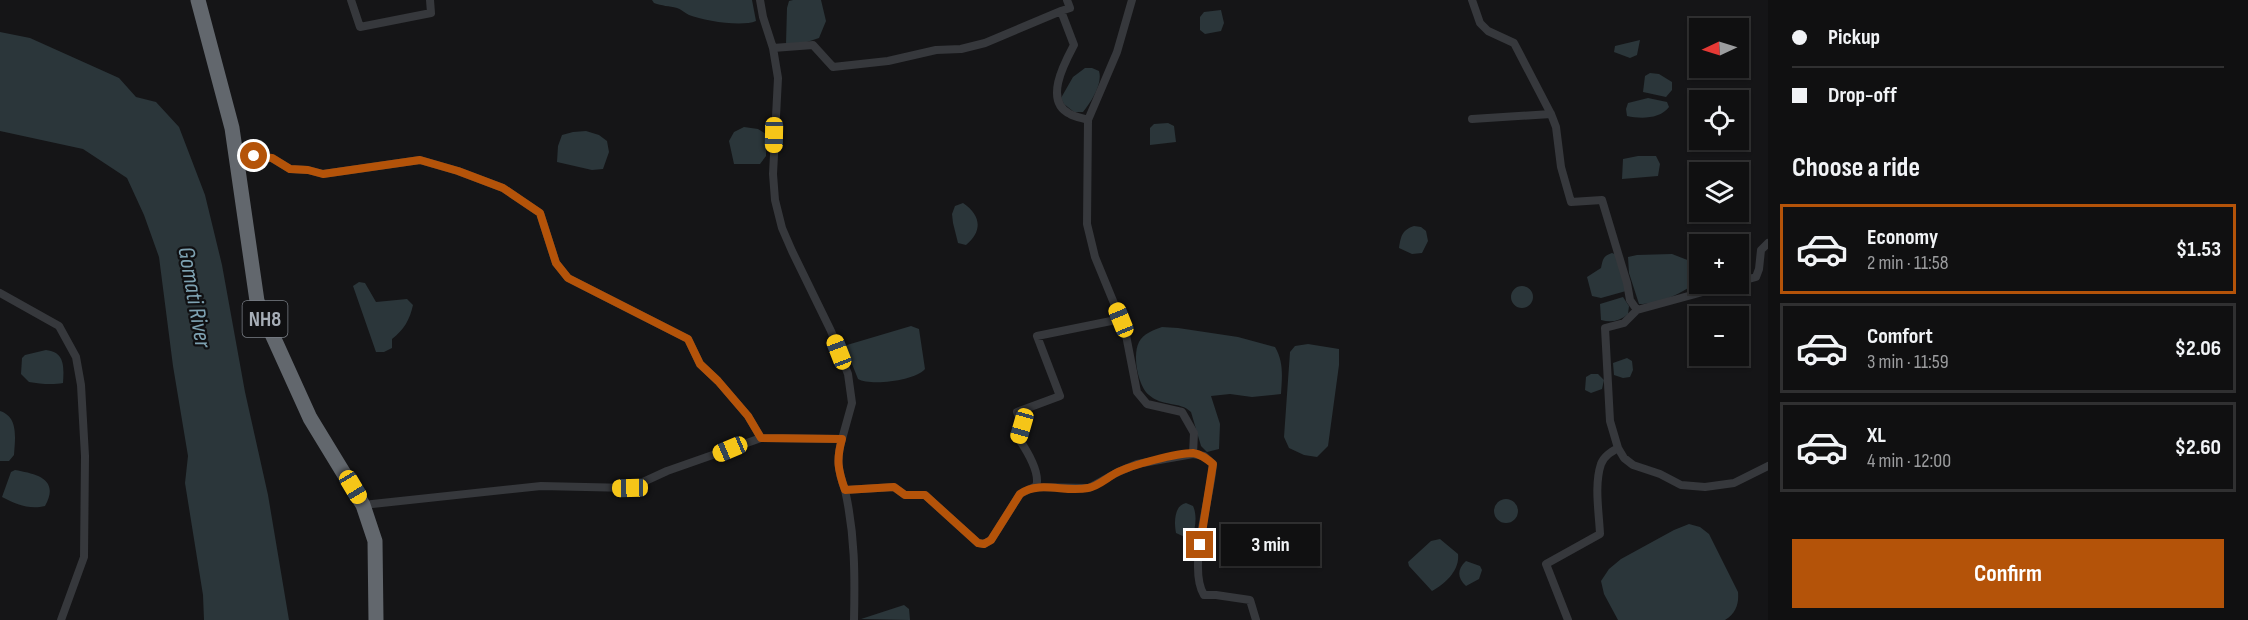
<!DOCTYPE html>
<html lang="en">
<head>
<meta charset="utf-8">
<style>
	:root { --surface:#101011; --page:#1e1e1f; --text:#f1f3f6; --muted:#9c9d9f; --line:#303031; --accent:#b45309 }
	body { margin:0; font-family:"Sofia Sans Condensed",sans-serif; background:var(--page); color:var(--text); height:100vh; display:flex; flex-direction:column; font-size:22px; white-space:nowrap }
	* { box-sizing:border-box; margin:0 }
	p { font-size:20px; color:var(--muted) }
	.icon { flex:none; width:33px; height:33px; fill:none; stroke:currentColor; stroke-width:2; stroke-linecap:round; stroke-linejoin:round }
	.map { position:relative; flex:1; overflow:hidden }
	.side { display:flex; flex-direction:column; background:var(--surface); width:480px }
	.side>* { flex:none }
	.hud { display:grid; align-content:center; height:132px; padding:0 24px; background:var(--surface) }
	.needle { width:39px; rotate:266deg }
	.buttons { position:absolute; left:1689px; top:18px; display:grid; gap:12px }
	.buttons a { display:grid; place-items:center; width:60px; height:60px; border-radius:0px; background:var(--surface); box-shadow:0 2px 4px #0004,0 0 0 2px var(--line); font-size:30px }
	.end { position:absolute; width:27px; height:27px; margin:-14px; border:8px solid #b45309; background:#fff; box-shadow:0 0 0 3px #fff }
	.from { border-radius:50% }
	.bubble { position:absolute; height:42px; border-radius:0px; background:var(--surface); box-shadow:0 2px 4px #0004,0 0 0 2px var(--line); font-size:20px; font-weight:700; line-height:42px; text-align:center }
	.car { position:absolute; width:18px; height:36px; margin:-18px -9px; border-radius:8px; box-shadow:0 0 4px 2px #0007; background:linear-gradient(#f5c518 24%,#345 0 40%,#f5c518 0 76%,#345 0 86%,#f5c518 0) }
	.hud b { display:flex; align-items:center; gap:21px; height:57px; font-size:22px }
	.hud b+b { border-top:2px solid var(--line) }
	.hud i { width:15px; height:15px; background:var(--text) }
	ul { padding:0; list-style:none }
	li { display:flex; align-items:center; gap:18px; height:90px; margin:0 12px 9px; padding:0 12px; border:3px solid var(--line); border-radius:0px }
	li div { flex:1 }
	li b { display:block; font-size:22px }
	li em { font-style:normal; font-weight:700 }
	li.on { border-color:var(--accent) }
	li>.icon { width:54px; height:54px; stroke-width:1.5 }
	h2 { padding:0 24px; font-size:27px; line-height:72px }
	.action { display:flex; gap:12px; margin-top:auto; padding:12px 24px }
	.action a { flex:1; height:69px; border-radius:0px; background:var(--accent); color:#fff; font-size:24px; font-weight:700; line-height:69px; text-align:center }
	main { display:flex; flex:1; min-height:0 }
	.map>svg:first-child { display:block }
	.water { fill:#2b363a }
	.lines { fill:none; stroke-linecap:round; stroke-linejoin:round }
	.street { stroke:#36383c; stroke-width:8 }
	.highway { stroke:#62676d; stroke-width:15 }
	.route { stroke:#b45309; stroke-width:8 }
	.labels { text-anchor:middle; stroke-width:4.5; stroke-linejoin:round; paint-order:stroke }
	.shield { fill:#101012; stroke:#7a7f86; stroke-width:1.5 }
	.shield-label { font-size:21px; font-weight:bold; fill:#a7aeb7 }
	.water-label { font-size:24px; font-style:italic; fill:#7ea2b2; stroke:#101012 }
</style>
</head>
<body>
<main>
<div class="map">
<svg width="1768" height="620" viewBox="0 0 1768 620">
	<rect width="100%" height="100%" fill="#151517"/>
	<path class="water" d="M652,0H752L756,21C742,27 704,21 689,15C685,13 681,9 677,8C669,6 662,6 654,3Z
		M793,0H821L826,21L819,38L804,43L786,44L787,8L789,1Z
		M1221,10L1224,23L1221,31L1205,34L1200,30V17L1204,12Z
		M0,32L30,38L119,78L136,97L156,102L179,127L205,195L222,265L245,392L268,495L289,620H204L203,595L185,483L188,456L173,366L159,257L144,215L127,178L83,149L0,131Z
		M1640,40L1637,55L1630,58L1614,52L1615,46Z
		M1085,68H1092L1099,71C1103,84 1091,102 1083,112H1074L1064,104L1061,98L1073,77Z
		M1650,73L1659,74L1672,82V90L1666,97L1643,92L1645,76Z
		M1648,98L1667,102L1669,107C1660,119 1641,119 1627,116L1626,109L1628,103Z
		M1168,123L1174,126L1176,142L1150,145V128L1154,124Z
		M744,127L758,129L766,134V156L760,164H734L729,141L734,132Z
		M586,131L599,135L607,141L609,152L603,169L592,170L557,162L558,146L562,135L573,132Z
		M1638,156H1656L1660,164L1658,176L1622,179L1623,159Z
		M963,203C981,215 983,231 966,245L958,243L953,223L952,214L955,206Z
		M1414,226L1421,227L1426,231L1428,241L1422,253L1412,254L1399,248C1401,236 1402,230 1414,226Z
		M1612,253L1617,255L1626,291L1601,298L1592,296L1587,277L1601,268C1603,259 1603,256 1612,253Z
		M1672,254L1690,261L1698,281C1682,294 1659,304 1639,304L1629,273L1628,257L1637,255Z
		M359,282L365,283L376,302L407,299L413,305C410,319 404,330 392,339V348L384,352H376L353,286Z
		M1511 297a11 11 0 1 1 22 0a11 11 0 1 1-22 0Z
		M1623,297L1629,306L1628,314C1620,321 1611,323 1601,320L1600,304Z
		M911,326L919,329L925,369C915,381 870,386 858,379L846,349L847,345Z
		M1162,327L1178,328L1238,337L1275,347C1284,362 1282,377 1281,394L1252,397L1230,394L1211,396L1220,424L1219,449L1207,452L1201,446L1191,412C1180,401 1162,407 1149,395C1138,386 1132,355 1139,342C1143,334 1153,330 1162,327Z
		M1308,344L1339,349V365L1328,446L1317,457L1304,455L1289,448L1284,437L1290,352L1295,346Z
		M46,350C65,352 64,367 63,383C53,385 40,384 29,382L21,374L22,358L25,355Z
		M1627,358L1632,361L1633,370L1630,377L1623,378L1614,375L1613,363Z
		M1591,374H1598L1604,380L1602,389L1591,393L1585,390L1586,377Z
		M0,411C19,417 15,439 14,455L9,461H0Z
		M15,470C37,474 60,479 45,506C29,510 16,504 2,497L11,472Z
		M1494 511a12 12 0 1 1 24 0a12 12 0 1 1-24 0Z
		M1186,503L1193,506C1197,514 1196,528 1192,536L1187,538L1176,533C1174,523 1174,505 1186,503Z
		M1689,524L1700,527L1709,534L1738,592C1739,604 1736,613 1725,620H1618L1604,594L1601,581L1609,569L1621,559L1674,530Z
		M1440,539L1458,554C1460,570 1445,584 1432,591L1409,566L1408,562L1431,541Z
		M1466,561L1480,566L1482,570L1479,579L1466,586C1457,578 1457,569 1466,561Z
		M904,605L909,609L910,620L861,619Z"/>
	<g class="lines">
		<path class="street" d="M351,0L360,27L431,13L430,0
			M760,0L763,17L773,48L778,78L773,174L775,200L782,228L792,251L831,331L848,374L852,403L842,439
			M1472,0L1480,23L1488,31L1514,43L1551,114L1556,127L1561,167L1571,202L1602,200L1627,283L1630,300L1637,310L1624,323L1605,328L1610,421L1618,448C1611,452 1604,456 1601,464C1594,485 1599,512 1600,534L1546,564L1568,620
			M1061,11L1070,8L1067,0
			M773,48L813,45L833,67L888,61L936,50L961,49L985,43L1061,11L1074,45C1065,62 1043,101 1070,114C1075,117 1082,118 1088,120
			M1472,119L1551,114
			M235,154L272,158L290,169L308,170L323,174L420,160L458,171L503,188L540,213L556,263L568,278L688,339L700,364L718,381L748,416L761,438L842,439C836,460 838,470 845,490L894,487L905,495H925L978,543L984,544L991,540L1020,494L1034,487L1089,488L1118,472L1137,464L1193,454L1194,433L1182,412L1147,404L1137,392L1125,330L1095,257L1087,224L1088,120L1117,52L1132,0
			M1738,282L1756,277L1759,269L1761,250L1768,243
			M0,293L59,326L76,357L81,385L85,456L84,557L61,620
			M1637,310L1732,284
			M1618,448L1624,458L1633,465L1660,474L1681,485L1705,487L1734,483L1768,466
			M1193,454L1204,456L1213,464C1211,497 1187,568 1204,595H1216L1250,600L1256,620
			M1036,487C1041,473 1027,451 1019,439L1022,426L1017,412L1060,396L1037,336L1121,319
			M845,490C855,535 855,574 854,620
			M363,505L541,486L630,488L667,471L761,438"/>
		<path class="highway" d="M198,0L232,128L257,301L310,418L363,505L375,541L376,620"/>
	</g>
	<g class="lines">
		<path class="route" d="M254,156L272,158L290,169L308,170L323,174L420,160L458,171L503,188L540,213L556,263L568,278L688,339L700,364L718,381L748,416L761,438L842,439C836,460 838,470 845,490L894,487L905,495H925L978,543L984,544L991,540L1020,494C1040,480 1065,493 1088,488C1097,487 1108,477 1116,473C1131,465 1177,453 1193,453C1201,454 1207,459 1213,464L1200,545"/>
	</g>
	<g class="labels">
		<rect class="shield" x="242.5" y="301" width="45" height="36" rx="4.5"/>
		<g class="shield-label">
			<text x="265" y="326">NH8</text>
		</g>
		<g class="water-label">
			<text transform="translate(195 297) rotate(80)" y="8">Gomati River</text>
		</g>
	</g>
</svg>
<div class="buttons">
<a><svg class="needle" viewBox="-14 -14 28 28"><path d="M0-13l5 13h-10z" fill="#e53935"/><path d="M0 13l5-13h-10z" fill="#9c9d9f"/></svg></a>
<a><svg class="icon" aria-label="locate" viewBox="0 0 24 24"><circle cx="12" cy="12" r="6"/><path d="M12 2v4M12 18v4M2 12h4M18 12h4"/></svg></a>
<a><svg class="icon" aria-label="layers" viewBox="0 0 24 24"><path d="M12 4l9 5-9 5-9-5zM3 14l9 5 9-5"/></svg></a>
<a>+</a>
<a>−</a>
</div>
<i class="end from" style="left:254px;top:156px"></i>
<i class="end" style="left:1200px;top:545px"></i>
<div class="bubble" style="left:1221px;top:524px;width:99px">3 min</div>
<i class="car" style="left:774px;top:135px;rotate:181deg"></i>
<i class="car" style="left:1121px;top:320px;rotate:338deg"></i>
<i class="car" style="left:839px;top:352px;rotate:339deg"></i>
<i class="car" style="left:1022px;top:426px;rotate:196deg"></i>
<i class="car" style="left:730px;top:449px;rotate:247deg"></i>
<i class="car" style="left:353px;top:487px;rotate:149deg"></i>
<i class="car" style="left:630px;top:488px;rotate:269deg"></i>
</div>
<section class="side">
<div class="hud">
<b><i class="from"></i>Pickup</b>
<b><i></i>Drop-off</b>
</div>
<h2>Choose a ride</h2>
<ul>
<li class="on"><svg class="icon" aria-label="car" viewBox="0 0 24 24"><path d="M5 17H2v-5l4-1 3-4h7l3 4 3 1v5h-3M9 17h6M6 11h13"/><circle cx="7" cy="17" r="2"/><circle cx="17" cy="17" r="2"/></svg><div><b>Economy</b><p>2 min · 11:58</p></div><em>$1.53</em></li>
<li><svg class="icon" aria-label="car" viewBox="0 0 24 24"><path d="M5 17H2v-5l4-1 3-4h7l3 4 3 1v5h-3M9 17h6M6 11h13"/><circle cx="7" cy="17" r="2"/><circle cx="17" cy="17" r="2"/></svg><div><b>Comfort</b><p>3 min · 11:59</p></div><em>$2.06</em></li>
<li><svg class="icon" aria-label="car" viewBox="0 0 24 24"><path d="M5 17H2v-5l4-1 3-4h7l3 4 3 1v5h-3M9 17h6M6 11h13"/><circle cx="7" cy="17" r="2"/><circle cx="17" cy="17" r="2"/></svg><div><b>XL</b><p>4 min · 12:00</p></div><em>$2.60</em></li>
</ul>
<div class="action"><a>Confirm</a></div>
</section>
</main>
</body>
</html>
